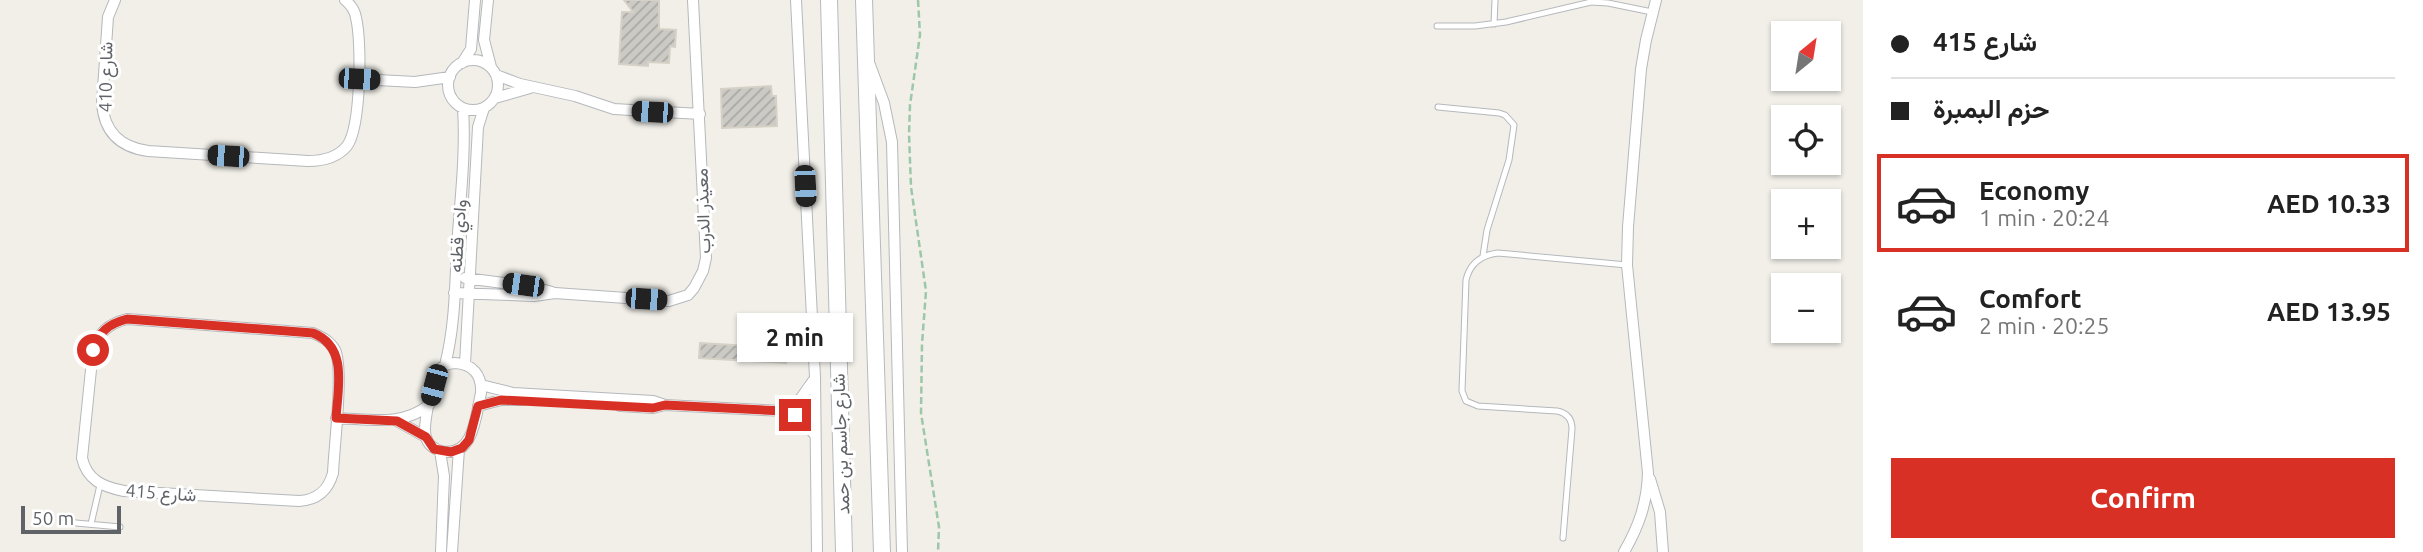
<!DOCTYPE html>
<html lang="en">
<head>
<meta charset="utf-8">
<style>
	:root { --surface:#fff; --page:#f6f6f6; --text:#222; --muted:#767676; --line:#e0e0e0; --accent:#d93025 }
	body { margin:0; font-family:Ubuntu,Vazirmatn,sans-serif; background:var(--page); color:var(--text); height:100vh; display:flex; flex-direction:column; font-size:26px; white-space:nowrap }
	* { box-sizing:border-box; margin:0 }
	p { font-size:23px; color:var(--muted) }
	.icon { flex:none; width:38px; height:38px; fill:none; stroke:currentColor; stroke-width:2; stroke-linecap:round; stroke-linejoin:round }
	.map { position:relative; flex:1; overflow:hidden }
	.details { display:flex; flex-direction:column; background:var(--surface); width:560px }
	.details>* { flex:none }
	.hud { display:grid; align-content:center; height:154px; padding:0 28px; background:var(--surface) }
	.needle { width:46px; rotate:30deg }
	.buttons { position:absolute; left:1771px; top:21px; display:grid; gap:14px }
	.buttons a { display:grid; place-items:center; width:70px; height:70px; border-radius:0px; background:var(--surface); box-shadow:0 2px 5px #0004; font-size:35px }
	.scale { position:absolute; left:21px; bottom:18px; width:100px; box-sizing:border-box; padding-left:7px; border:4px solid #5f6368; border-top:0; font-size:19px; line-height:24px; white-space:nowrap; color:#5f6368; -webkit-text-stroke:5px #fff; paint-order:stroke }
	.end { position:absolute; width:32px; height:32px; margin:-16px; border:9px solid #d93025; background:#fff; box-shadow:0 0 0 4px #fff }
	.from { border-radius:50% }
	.bubble { position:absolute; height:49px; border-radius:0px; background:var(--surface); box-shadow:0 2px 5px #0004; font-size:23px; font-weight:600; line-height:49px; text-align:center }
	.car { position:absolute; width:21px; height:42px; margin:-21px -10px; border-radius:9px; box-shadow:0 0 5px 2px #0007; background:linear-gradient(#222 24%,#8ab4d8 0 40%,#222 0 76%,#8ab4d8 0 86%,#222 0) }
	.hud b { display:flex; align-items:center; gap:24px; height:66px; font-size:26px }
	.hud b+b { border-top:2px solid var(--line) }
	.hud i { width:18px; height:18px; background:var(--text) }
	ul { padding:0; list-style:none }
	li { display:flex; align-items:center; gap:21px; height:98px; margin:0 14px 10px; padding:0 14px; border:4px solid transparent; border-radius:0px }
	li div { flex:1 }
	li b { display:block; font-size:26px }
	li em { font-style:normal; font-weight:600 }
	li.current { border-color:var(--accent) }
	li>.icon { width:63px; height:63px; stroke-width:1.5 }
	.action { display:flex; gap:14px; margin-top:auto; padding:14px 28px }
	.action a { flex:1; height:80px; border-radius:0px; background:var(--accent); color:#fff; font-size:28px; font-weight:600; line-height:80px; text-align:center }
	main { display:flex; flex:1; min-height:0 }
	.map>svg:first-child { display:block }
	.building { fill:url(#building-hatch); stroke:#d6d1c6; stroke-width:2 }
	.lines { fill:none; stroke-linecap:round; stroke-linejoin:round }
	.service-casing { stroke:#b5b8bc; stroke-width:7 }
	.minor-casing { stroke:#b5b8bc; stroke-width:12 }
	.secondary-casing { stroke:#b6babf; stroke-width:18 }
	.path { stroke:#9cc7a9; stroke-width:2.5; stroke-dasharray:7 3.5; stroke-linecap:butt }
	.service { stroke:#fff; stroke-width:5 }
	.minor { stroke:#fff; stroke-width:10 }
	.secondary { stroke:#fff; stroke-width:16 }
	.route { stroke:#d93025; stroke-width:9 }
	.labels { text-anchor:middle; stroke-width:6; stroke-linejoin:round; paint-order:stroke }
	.street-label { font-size:18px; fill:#5f6368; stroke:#fff }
</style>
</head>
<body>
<main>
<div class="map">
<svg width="1863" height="552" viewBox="0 0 1863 552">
	<defs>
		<pattern id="building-hatch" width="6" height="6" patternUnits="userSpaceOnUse" patternTransform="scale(1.75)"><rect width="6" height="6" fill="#cccac5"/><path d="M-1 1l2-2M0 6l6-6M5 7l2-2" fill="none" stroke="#a9a8a4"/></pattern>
	</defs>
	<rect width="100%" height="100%" fill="#f1efe8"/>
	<path class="building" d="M624,0H659V29L676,30L675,47L670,46L669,63L648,62V66L619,64L622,12H633Z
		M771,86L772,96H776L777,126L722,128L721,89Z
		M700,343L787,348L786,363L699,358Z"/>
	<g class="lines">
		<defs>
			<path id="service" d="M1494,24L1495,0
				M1437,26H1475L1506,22L1591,2L1608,3L1652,12
				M1438,107L1499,113L1505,115L1514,125L1509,160L1487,230L1483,256
				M65,522L120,527
				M91,524L100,485
				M1563,538L1572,429C1572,419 1567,413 1557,411L1478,406L1466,401L1462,391L1466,280C1470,263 1481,255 1498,253L1627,265"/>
			<path id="minor" d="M115,0L108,17L102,103C104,131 119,147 148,151L308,161C323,161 337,158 347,146C361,127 362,41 356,18C355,10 351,5 345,0
				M488,0L484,40L491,67
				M796,0L815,377L817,552
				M448 85a25 25 0 1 1 50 0a25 25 0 1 1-50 0Z
				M462,63L471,49L475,0
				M870,65L884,103L892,142L902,552
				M496,75L520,84L575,96L614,109L700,114
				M359,79L415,82L450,77
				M495,98L530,88
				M465,278L534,287L552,292
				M454,293L534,296L555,293L669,301L688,295L694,288L703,271L706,258L693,0
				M127,319L313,333C322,337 330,341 335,350C344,368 334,448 333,473C328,491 317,500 299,501L124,491C103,487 87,480 82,458L93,350C99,332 108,324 127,319Z
				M455,363C473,364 482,375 481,393C476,414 474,459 441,451C434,449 428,445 426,437C422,425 433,379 440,369C444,364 449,364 455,363Z
				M465,364L478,127L484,108
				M445,365C455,327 455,286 457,247C460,201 466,154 463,108
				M481,385L513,393L653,401L665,405L784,411L800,418L815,435
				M478,406L501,400H523
				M620,406L653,408L665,405
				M784,411L801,398L813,381
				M336,418C369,419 402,427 429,405
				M397,421L426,437
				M440,451L444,476L441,552
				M1650,479L1660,512L1663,552
				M452,552L459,449
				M1624,552C1639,526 1647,503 1648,473L1627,265L1628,227L1641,69L1646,40L1656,0"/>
			<path id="secondary" d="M829,0L844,552
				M864,0L882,552"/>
		</defs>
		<use href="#service" class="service-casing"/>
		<use href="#minor" class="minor-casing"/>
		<use href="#secondary" class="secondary-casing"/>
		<path class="path" d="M918,0L920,35L910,105L909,134L911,187L926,291L922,344L921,413L939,527L938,552"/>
		<use href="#service" class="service"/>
		<use href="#minor" class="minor"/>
		<use href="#secondary" class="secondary"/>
	</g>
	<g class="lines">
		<path class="route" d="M93,350C99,332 108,324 127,319L313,333C348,347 338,387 336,418L397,421L426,437L434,449L451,452L462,448L469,440L478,406L501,400L653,408L665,405L784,411L795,415"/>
	</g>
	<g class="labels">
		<g class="street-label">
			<text transform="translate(106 77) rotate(-89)" y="6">شارع 410</text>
			<text transform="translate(703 211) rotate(-92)" y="6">معيذر الدرب</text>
			<text transform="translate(458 236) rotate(-86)" y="6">وادي قطنه</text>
			<text transform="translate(841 444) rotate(-92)" y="6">شارع جاسم بن حمد</text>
			<text transform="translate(161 493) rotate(4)" y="6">شارع 415</text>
		</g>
	</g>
</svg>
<div class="buttons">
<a><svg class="needle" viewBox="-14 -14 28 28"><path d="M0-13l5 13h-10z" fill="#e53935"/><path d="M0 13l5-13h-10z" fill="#767676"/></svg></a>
<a><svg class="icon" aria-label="locate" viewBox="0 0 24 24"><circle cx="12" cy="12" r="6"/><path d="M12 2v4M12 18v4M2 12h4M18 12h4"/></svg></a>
<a>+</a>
<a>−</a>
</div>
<div class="scale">50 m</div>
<i class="end from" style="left:93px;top:350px"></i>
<i class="end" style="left:795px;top:415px"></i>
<div class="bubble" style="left:737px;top:313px;width:116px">2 min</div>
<i class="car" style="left:359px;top:79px;rotate:93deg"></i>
<i class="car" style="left:652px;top:112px;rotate:273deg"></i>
<i class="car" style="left:228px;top:156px;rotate:274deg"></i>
<i class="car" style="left:805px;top:186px;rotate:177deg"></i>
<i class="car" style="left:523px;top:285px;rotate:278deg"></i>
<i class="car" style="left:646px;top:299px;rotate:94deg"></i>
<i class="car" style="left:434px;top:385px;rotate:195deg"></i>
</div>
<section class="details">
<div class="hud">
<b><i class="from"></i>شارع 415</b>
<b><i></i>حزم البمبرة</b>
</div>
<ul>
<li class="current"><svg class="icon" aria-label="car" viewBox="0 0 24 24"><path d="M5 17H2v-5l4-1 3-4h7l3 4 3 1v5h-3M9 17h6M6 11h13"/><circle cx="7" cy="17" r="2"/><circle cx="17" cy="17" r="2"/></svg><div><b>Economy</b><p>1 min · 20:24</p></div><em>AED 10.33</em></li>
<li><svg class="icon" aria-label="car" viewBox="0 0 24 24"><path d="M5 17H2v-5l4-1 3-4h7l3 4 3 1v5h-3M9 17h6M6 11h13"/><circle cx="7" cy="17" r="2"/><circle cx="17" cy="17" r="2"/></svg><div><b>Comfort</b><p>2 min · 20:25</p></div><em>AED 13.95</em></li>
</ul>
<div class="action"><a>Confirm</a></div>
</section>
</main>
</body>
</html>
